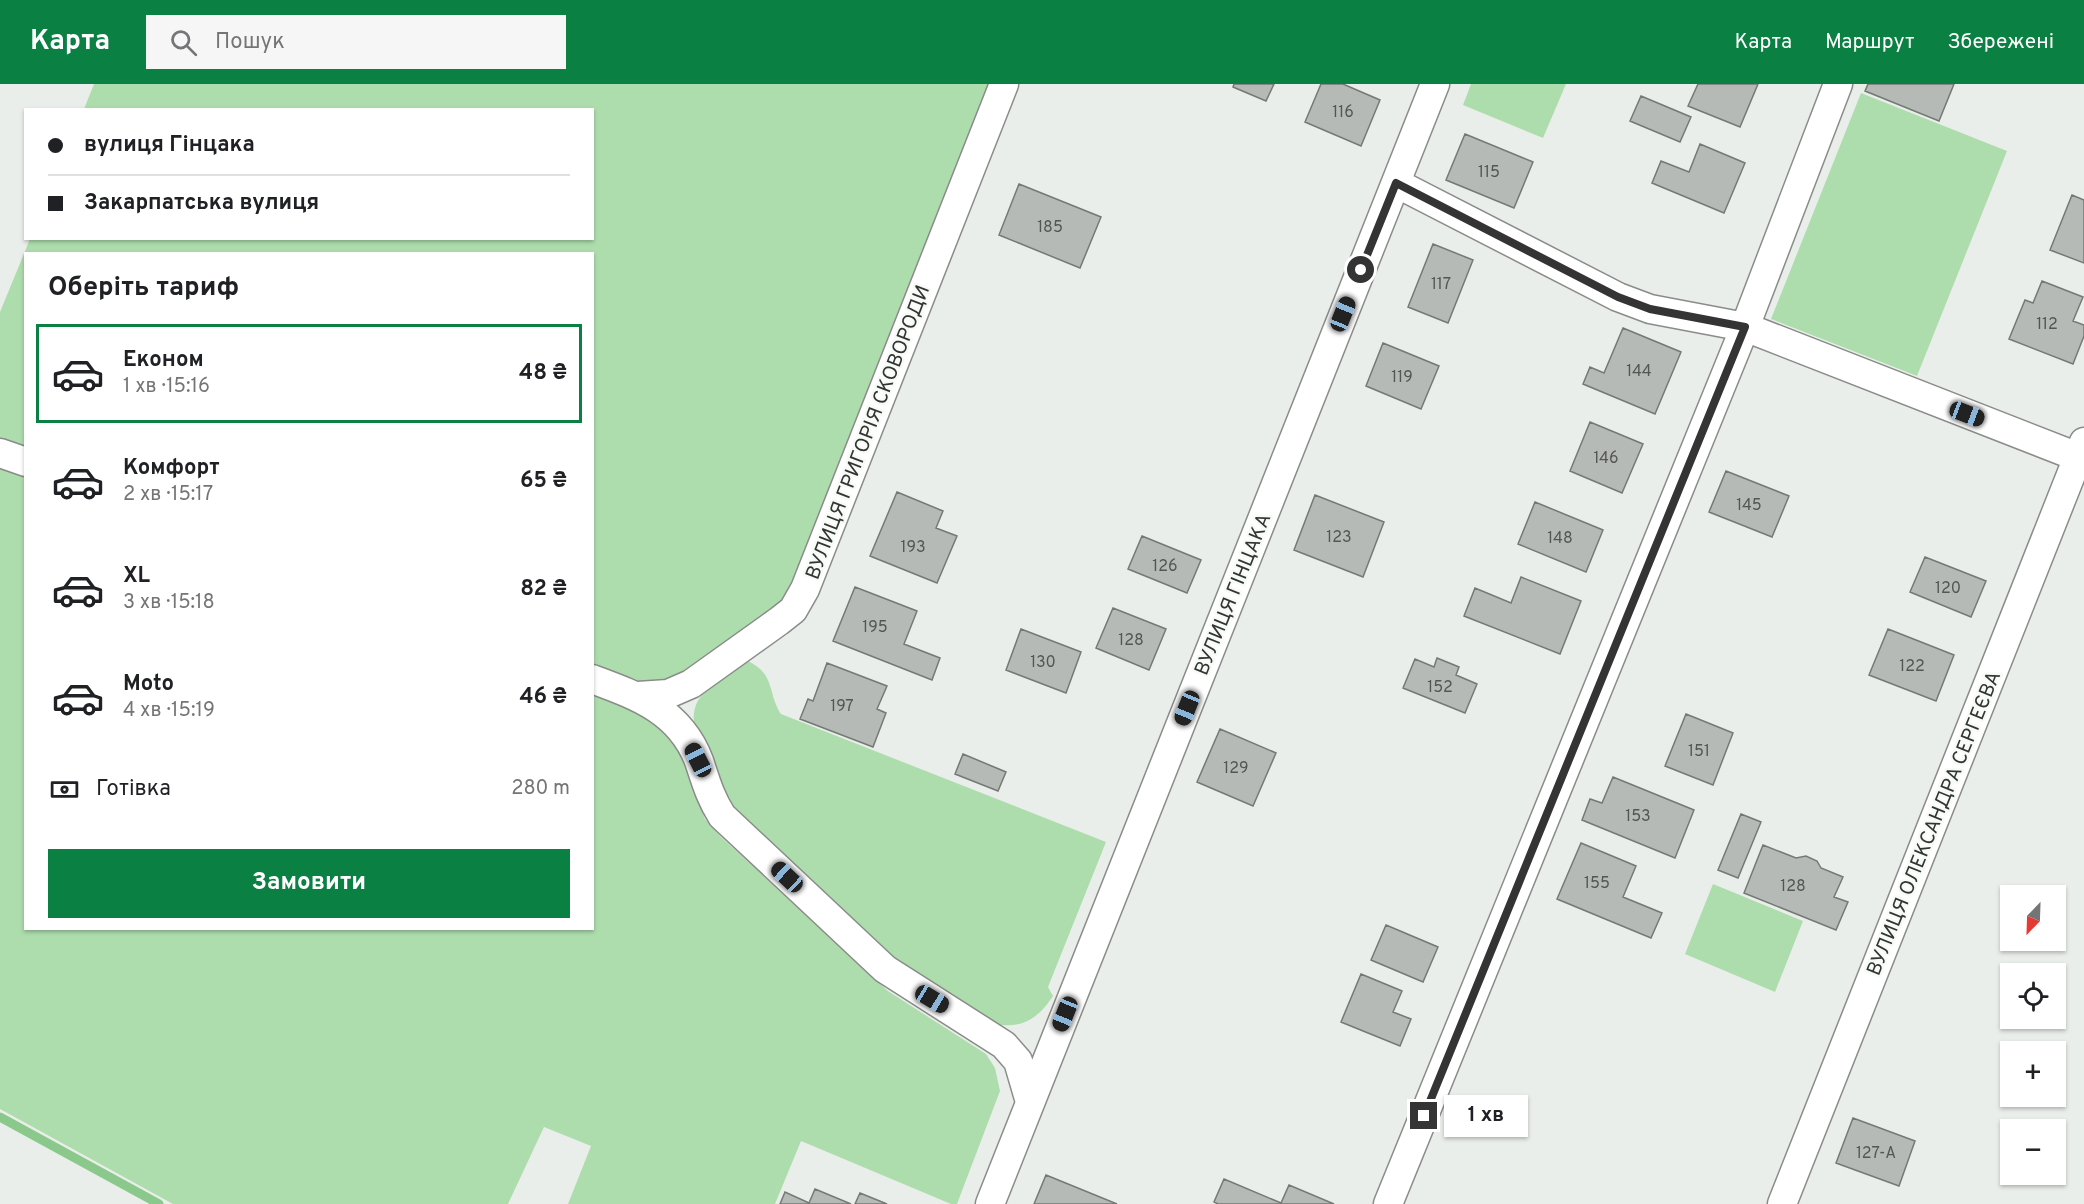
<!DOCTYPE html>
<html lang="uk">
<head>
<meta charset="utf-8">
<style>
	:root { --surface:#fff; --page:#f6f6f6; --text:#202124; --muted:#757577; --line:#e0e0e0; --accent:#0b8043 }
	body { margin:0; font-family:Overpass,sans-serif; background:var(--page); color:var(--text); height:100vh; display:flex; flex-direction:column; font-size:22px; white-space:nowrap }
	* { box-sizing:border-box; margin:0 }
	p { font-size:20px; color:var(--muted) }
	.icon { flex:none; width:33px; height:33px; fill:none; stroke:currentColor; stroke-width:2; stroke-linecap:round; stroke-linejoin:round }
	.map { position:relative; flex:1; overflow:hidden }
	.side { position:absolute; left:24px; top:168px; width:570px; height:678px; display:flex; flex-direction:column; background:var(--surface); border-radius:0px; box-shadow:0 2px 4px #0004 }
	.side>* { flex:none }
	.top-card { position:absolute; left:24px; top:24px; width:570px; height:132px; border-radius:0px; box-shadow:0 2px 4px #0004; display:grid; align-content:center; height:132px; padding:0 24px; background:var(--surface) }
	.needle { width:39px; rotate:203deg }
	.controls { position:absolute; left:2000px; top:801px; display:grid; gap:12px }
	.controls a { display:grid; place-items:center; width:66px; height:66px; border-radius:0px; background:var(--surface); box-shadow:0 2px 4px #0004; font-size:30px }
	.end { position:absolute; width:27px; height:27px; margin:-14px; border:8px solid #333433; background:#fff; box-shadow:0 0 0 3px #fff }
	.from { border-radius:50% }
	.bubble { position:absolute; height:42px; border-radius:0px; background:var(--surface); box-shadow:0 2px 4px #0004; font-size:20px; font-weight:700; line-height:42px; text-align:center }
	.car { position:absolute; width:18px; height:36px; margin:-18px -9px; border-radius:8px; box-shadow:0 0 4px 2px #0007; background:linear-gradient(#222 24%,#8ab4d8 0 40%,#222 0 76%,#8ab4d8 0 86%,#222 0) }
	.top-card b { display:flex; align-items:center; gap:21px; height:57px; font-size:22px }
	.top-card b+b { border-top:2px solid var(--line) }
	.top-card i { width:15px; height:15px; background:var(--text) }
	ul { padding:0; list-style:none }
	li { display:flex; align-items:center; gap:18px; height:99px; margin:0 12px 9px; padding:0 12px; border:3px solid transparent; border-radius:0px }
	li div { flex:1 }
	li b { display:block; font-size:22px }
	li em { font-style:normal; font-weight:700 }
	li.on { border-color:var(--accent) }
	li>.icon { width:54px; height:54px; stroke-width:1.5 }
	h2 { padding:0 24px; font-size:27px; line-height:72px }
	.pay { display:flex; align-items:center; gap:15px; height:66px; padding:0 24px; font-size:22px }
	.pay p { margin-inline-start:auto }
	.button { display:flex; gap:12px; margin-top:auto; padding:12px 24px }
	.button a { flex:1; height:69px; border-radius:0px; background:var(--accent); color:#fff; font-size:24px; font-weight:700; line-height:69px; text-align:center }
	header { display:flex; align-items:center; gap:36px; box-sizing:border-box; height:84px; padding:0 30px; background:var(--accent); color:#fff }
	header strong { font-size:28px }
	nav { display:flex; gap:33px; margin-inline-start:auto; font-size:21px }
	.search { width:420px; height:54px; background:var(--page); display:flex; align-items:center; gap:15px; box-sizing:border-box; padding:0 21px; border-radius:0px; color:var(--muted); font-size:22px }
	.map>svg:first-child { display:block }
	.green { fill:#aeddad }
	.lines { fill:none; stroke-linecap:round; stroke-linejoin:round }
	.stream { stroke:#8bc88b; stroke-width:9 }
	.building { fill:#b6bab6; stroke:#757975; stroke-width:1.5 }
	.minor-casing { stroke:#898c89; stroke-width:31 }
	.minor { stroke:#fff; stroke-width:28 }
	.route { stroke:#333433; stroke-width:8 }
	.labels { text-anchor:middle; stroke-width:5; stroke-linejoin:round; paint-order:stroke }
	.number-label { font-size:16px; fill:#545654 }
	.street-label { font-size:20px; fill:#333433; stroke:#f7fbf7 }
</style>
</head>
<body>
<header>
<strong>Карта</strong>
<div class="search"><svg class="icon" aria-label="search" viewBox="0 0 24 24"><circle cx="10" cy="10" r="6"/><path d="M15 15l6 6"/></svg>Пошук</div>
<nav><a>Карта</a><a>Маршрут</a><a>Збережені</a></nav>
</header>
<div class="map">
<svg width="2084" height="1120" viewBox="0 0 2084 1120">
	<rect width="100%" height="100%" fill="#eaeeea"/>
	<path class="green" d="M94,0H988L795,495L783,515L767,531L668,599H636L593,584L592,170H26L25,367L0,357V228L30,155L592,154V26L84,25Z
		M1471,0H1566L1543,54L1463,21Z
		M1861,9L2007,67L1917,292L1771,235Z
		M0,384L25,394L26,844H592L593,610L634,626L670,652L683,676L705,735L721,753L888,907L986,970L995,984L1000,1007L957,1120H951L801,1057L775,1120H568L591,1062L544,1043L508,1120H173L0,1025Z
		M748,577C776,591 767,608 781,630L1106,758L1048,903L1053,912C1038,935 1022,945 995,940L916,894L737,733L696,649C694,640 692,631 696,621C701,607 732,578 748,577Z
		M1713,800L1803,837L1775,908L1685,870Z"/>
	<g class="lines">
		<path class="stream" d="M0,1033L159,1120"/>
	</g>
	<path class="building" d="M1234,0H1274L1266,17L1233,3Z
		M1321,0H1343L1380,16L1361,62L1305,38Z
		M1698,0H1758L1740,43L1688,22Z
		M1868,0H1954L1939,37L1865,7Z
		M1641,12L1691,33L1680,58L1630,37Z
		M1465,50L1533,78L1514,124L1446,96Z
		M1700,60L1745,79L1724,129L1652,99L1661,77L1689,88Z
		M1019,100L1101,133L1080,184L999,151Z
		M2072,111L2084,116V179L2050,166Z
		M1433,160L1473,176L1448,239L1408,223Z
		M2042,197L2083,213L2073,237L2084,241V252L2073,280L2009,255L2025,216L2033,219Z
		M1623,244L1681,268L1655,330L1583,300L1590,283L1604,289Z
		M1383,259L1439,282L1421,325L1366,302Z
		M1590,338L1643,360L1622,409L1570,387Z
		M1726,387L1789,412L1772,453L1709,428Z
		M897,408L943,427L936,444L957,452L937,499L870,472Z
		M1315,411L1384,438L1363,493L1294,466Z
		M1535,418L1603,446L1586,488L1518,460Z
		M1142,452L1201,476L1187,509L1128,485Z
		M1925,473L1986,497L1971,533L1910,508Z
		M1521,493L1581,517L1560,570L1464,532L1475,504L1511,519Z
		M855,503L917,527L904,560L940,574L932,596L833,557Z
		M1113,524L1166,545L1149,586L1096,564Z
		M1021,545L1081,568L1066,609L1006,586Z
		M1888,545L1954,571L1936,617L1869,591Z
		M1437,574L1459,583L1456,591L1477,600L1465,629L1403,604L1415,575L1434,583Z
		M827,579L887,602L877,625L886,629L873,663L800,635L808,615L813,617Z
		M1686,630L1733,649L1713,701L1665,682Z
		M1220,645L1276,669L1253,722L1197,698Z
		M963,670L1006,688L998,707L955,690Z
		M1613,693L1694,726L1675,774L1582,736L1590,715L1602,719Z
		M1741,730L1761,738L1738,794L1718,786Z
		M1581,759L1636,782L1623,813L1662,829L1651,854L1557,815Z
		M1763,761L1796,774L1806,772L1817,777L1821,784L1843,793L1834,813L1848,818L1836,846L1744,809Z
		M1386,841L1438,863L1423,898L1371,876Z
		M1361,890L1402,907L1393,928L1411,935L1400,962L1341,938Z
		M1853,1034L1915,1057L1899,1102L1836,1079Z
		M1046,1091L1117,1120H1034Z
		M1224,1095L1281,1119L1289,1101L1334,1120H1218L1214,1118Z
		M815,1105L851,1120H780L785,1108L809,1119Z
		M860,1109L887,1120H855Z"/>
	<g class="lines">
		<defs>
			<path id="minor" d="M1396,99L1618,213L1650,225L1745,243L2078,373
				M0,369L26,378
				M592,595C638,612 680,627 699,677C706,698 710,713 722,732L885,885L1004,961L1018,977L1030,1018
				M638,612L668,610L691,600L779,537L793,526L805,505L1004,0
				M990,1120L1435,0
				M1388,1120L1745,243L1838,0
				M1782,1120L2084,358"/>
		</defs>
		<use href="#minor" class="minor-casing"/>
		<use href="#minor" class="minor"/>
	</g>
	<g class="lines">
		<path class="route" d="M1361,186L1396,99L1618,213L1650,225L1745,243L1424,1032"/>
	</g>
	<g class="labels">
		<g class="number-label">
			<text x="1343" y="33">116</text>
			<text x="1489" y="93">115</text>
			<text x="1050" y="148">185</text>
			<text x="1441" y="205">117</text>
			<text x="2047" y="245">112</text>
			<text x="1639" y="292">144</text>
			<text x="1402" y="298">119</text>
			<text x="1606" y="379">146</text>
			<text x="1749" y="426">145</text>
			<text x="1339" y="458">123</text>
			<text x="1560" y="459">148</text>
			<text x="913" y="468">193</text>
			<text x="1165" y="487">126</text>
			<text x="1948" y="509">120</text>
			<text x="875" y="548">195</text>
			<text x="1131" y="561">128</text>
			<text x="1043" y="583">130</text>
			<text x="1912" y="587">122</text>
			<text x="1440" y="608">152</text>
			<text x="842" y="627">197</text>
			<text x="1699" y="672">151</text>
			<text x="1236" y="689">129</text>
			<text x="1638" y="737">153</text>
			<text x="1597" y="804">155</text>
			<text x="1793" y="807">128</text>
			<text x="1876" y="1074">127-А</text>
		</g>
		<g class="street-label">
			<text transform="translate(867 348) rotate(-69)" y="7">ВУЛИЦЯ ГРИГОРІЯ СКОВОРОДИ</text>
			<text transform="translate(1232 510) rotate(-68)" y="7">ВУЛИЦЯ ГІНЦАКА</text>
			<text transform="translate(1933 739) rotate(-68)" y="7">ВУЛИЦЯ ОЛЕКСАНДРА СЕРГЕЄВА</text>
		</g>
	</g>
</svg>
<div class="controls">
<a><svg class="needle" viewBox="-14 -14 28 28"><path d="M0-13l5 13h-10z" fill="#e53935"/><path d="M0 13l5-13h-10z" fill="#757577"/></svg></a>
<a><svg class="icon" aria-label="locate" viewBox="0 0 24 24"><circle cx="12" cy="12" r="6"/><path d="M12 2v4M12 18v4M2 12h4M18 12h4"/></svg></a>
<a>+</a>
<a>−</a>
</div>
<i class="end from" style="left:1361px;top:186px"></i>
<i class="end" style="left:1424px;top:1032px"></i>
<div class="bubble" style="left:1444px;top:1011px;width:84px">1 хв</div>
<i class="car" style="left:1343px;top:230px;rotate:22deg"></i>
<i class="car" style="left:1967px;top:330px;rotate:111deg"></i>
<i class="car" style="left:1187px;top:624px;rotate:202deg"></i>
<i class="car" style="left:698px;top:676px;rotate:333deg"></i>
<i class="car" style="left:787px;top:793px;rotate:313deg"></i>
<i class="car" style="left:932px;top:915px;rotate:121deg"></i>
<i class="car" style="left:1065px;top:930px;rotate:202deg"></i>
<div class="top-card">
<b><i class="from"></i>вулиця Гінцака</b>
<b><i></i>Закарпатська вулиця</b>
</div>
<section class="side">
<h2>Оберіть тариф</h2>
<ul>
<li class="on"><svg class="icon" aria-label="car" viewBox="0 0 24 24"><path d="M5 17H2v-5l4-1 3-4h7l3 4 3 1v5h-3M9 17h6M6 11h13"/><circle cx="7" cy="17" r="2"/><circle cx="17" cy="17" r="2"/></svg><div><b>Економ</b><p>1 хв · 15:16</p></div><em>48 ₴</em></li>
<li><svg class="icon" aria-label="car" viewBox="0 0 24 24"><path d="M5 17H2v-5l4-1 3-4h7l3 4 3 1v5h-3M9 17h6M6 11h13"/><circle cx="7" cy="17" r="2"/><circle cx="17" cy="17" r="2"/></svg><div><b>Комфорт</b><p>2 хв · 15:17</p></div><em>65 ₴</em></li>
<li><svg class="icon" aria-label="car" viewBox="0 0 24 24"><path d="M5 17H2v-5l4-1 3-4h7l3 4 3 1v5h-3M9 17h6M6 11h13"/><circle cx="7" cy="17" r="2"/><circle cx="17" cy="17" r="2"/></svg><div><b>XL</b><p>3 хв · 15:18</p></div><em>82 ₴</em></li>
<li><svg class="icon" aria-label="car" viewBox="0 0 24 24"><path d="M5 17H2v-5l4-1 3-4h7l3 4 3 1v5h-3M9 17h6M6 11h13"/><circle cx="7" cy="17" r="2"/><circle cx="17" cy="17" r="2"/></svg><div><b>Moto</b><p>4 хв · 15:19</p></div><em>46 ₴</em></li>
</ul>
<div class="pay"><svg class="icon" aria-label="cash" viewBox="0 0 24 24"><path d="M3 7h18v10H3z"/><circle cx="12" cy="12" r="2"/></svg>Готівка<p>280 m</p></div>
<div class="button"><a>Замовити</a></div>
</section>
</div>
</body>
</html>
